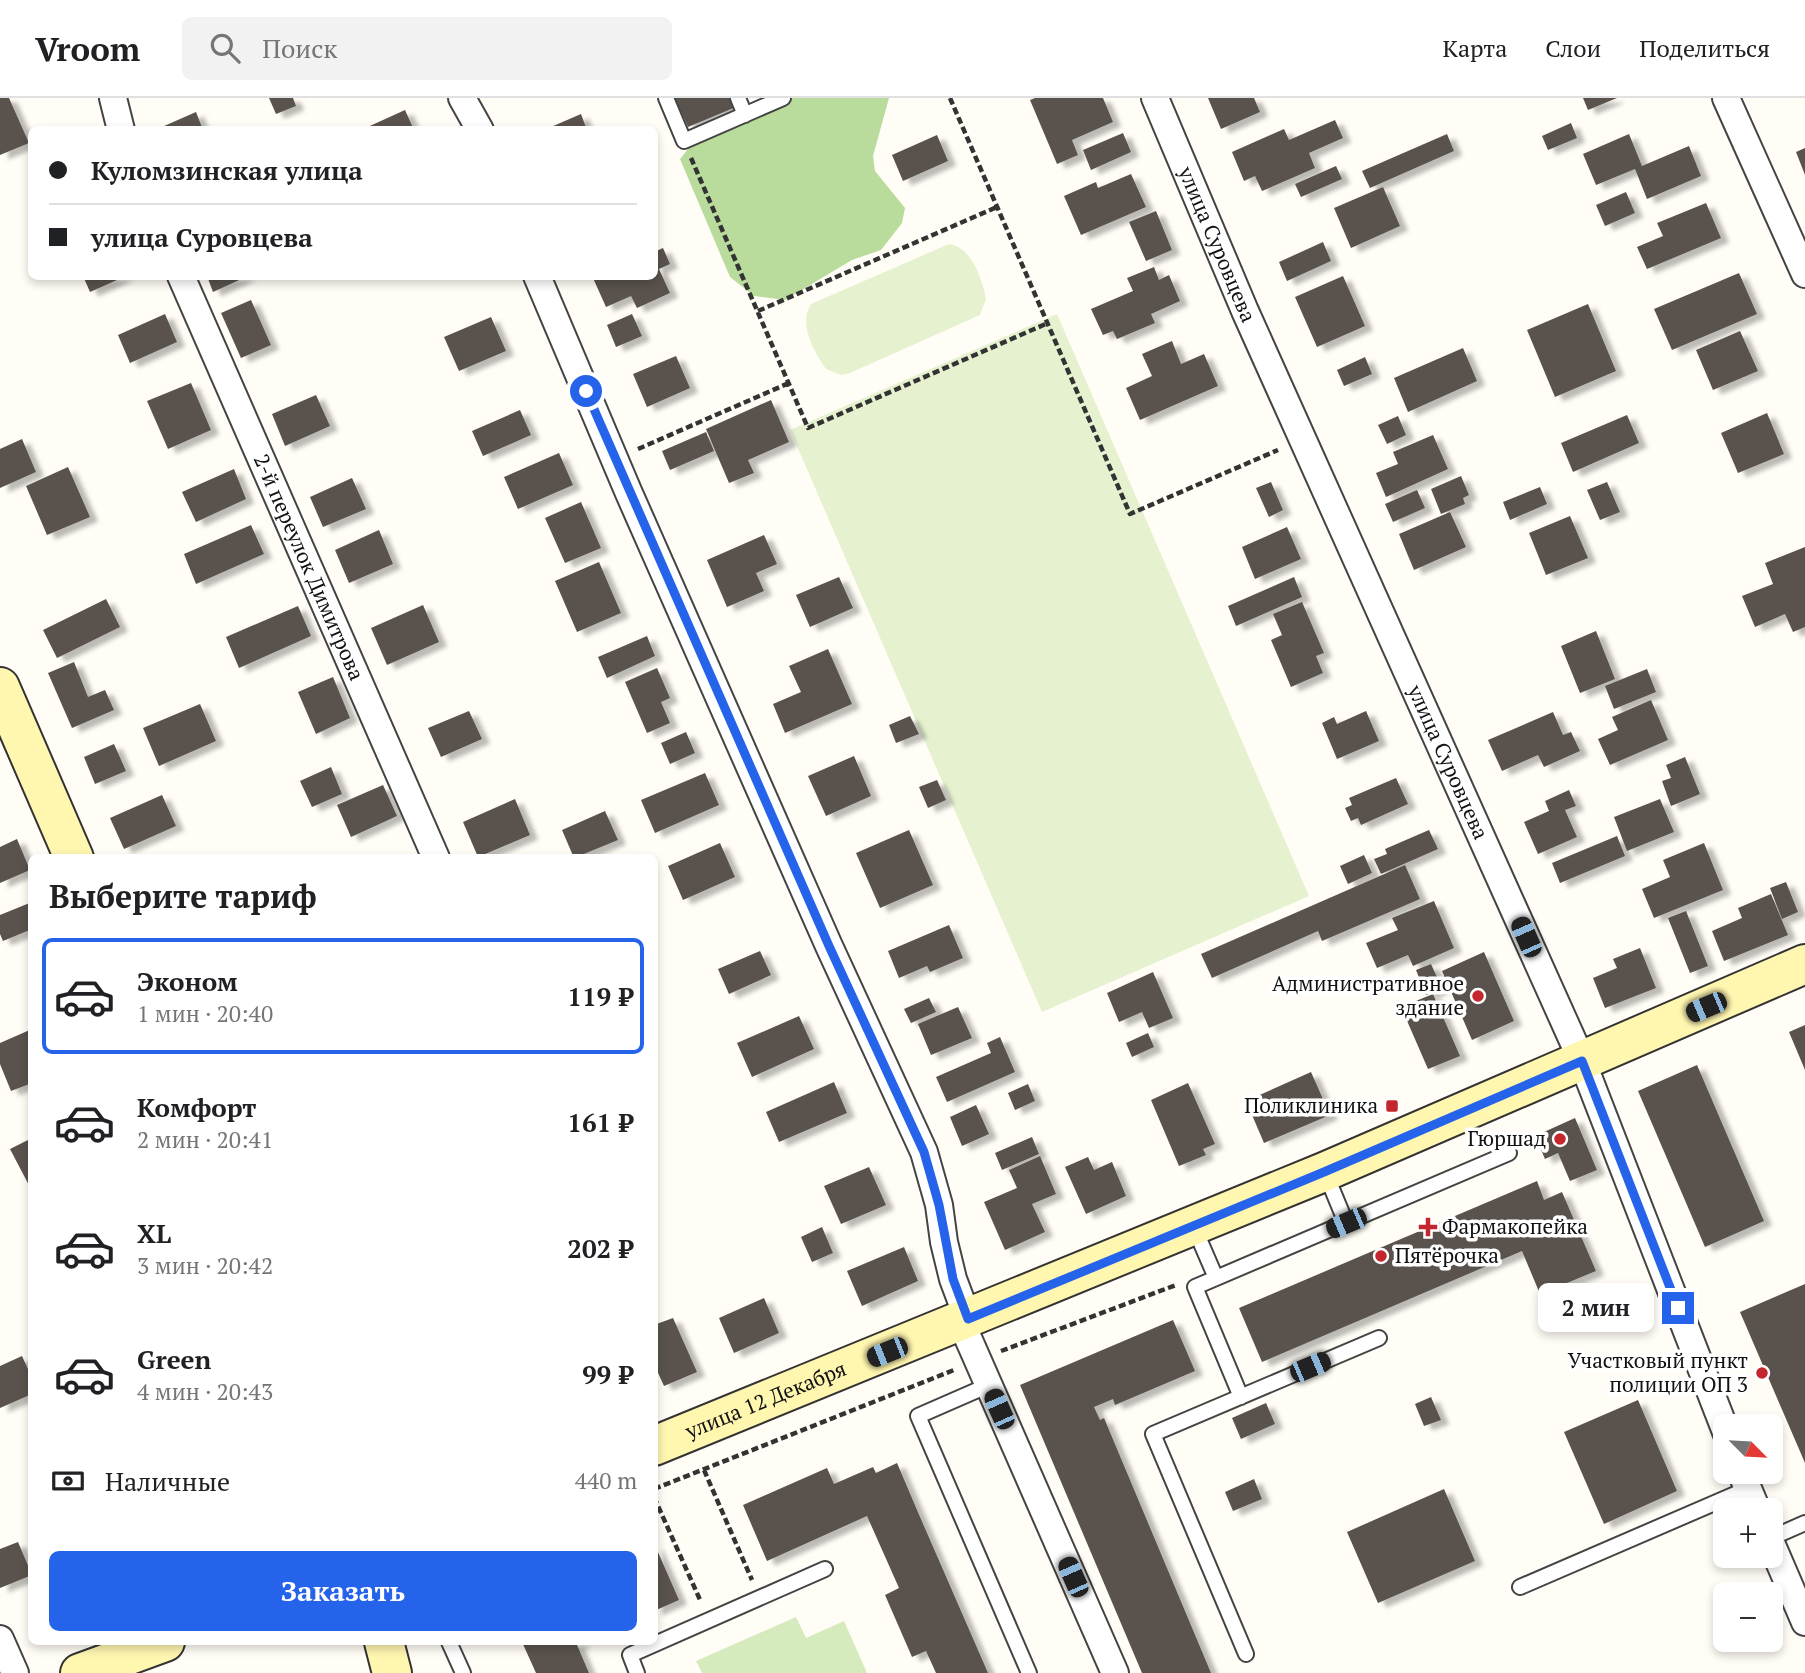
<!DOCTYPE html>
<html lang="ru">
<head>
<meta charset="utf-8">
<style>
	:root { --surface:#fff; --page:#f2f2f2; --text:#202124; --muted:#757577; --line:#e0e0e0; --accent:#2563eb }
	body { margin:0; font-family:"PT Serif",serif; background:var(--page); color:var(--text); height:100vh; display:flex; flex-direction:column; font-size:26px; white-space:nowrap }
	* { box-sizing:border-box; margin:0 }
	p { font-size:23px; color:var(--muted) }
	.icon { flex:none; width:38px; height:38px; fill:none; stroke:currentColor; stroke-width:2; stroke-linecap:round; stroke-linejoin:round }
	.map { position:relative; flex:1; overflow:hidden }
	.drawer { position:absolute; left:28px; top:756px; width:630px; height:791px; display:flex; flex-direction:column; background:var(--surface); border-radius:10px; box-shadow:0 4px 10px #0003 }
	.drawer>* { flex:none }
	.banner { position:absolute; left:28px; top:28px; width:630px; height:154px; border-radius:10px; box-shadow:0 4px 10px #0003; display:grid; align-content:center; height:154px; padding:0 21px; background:var(--surface) }
	.needle { width:46px; rotate:114deg }
	.tools { position:absolute; left:1713px; top:1316px; display:grid; gap:14px }
	.tools a { display:grid; place-items:center; width:70px; height:70px; border-radius:10px; background:var(--surface); box-shadow:0 4px 10px #0003; font-size:35px }
	.end { position:absolute; width:32px; height:32px; margin:-16px; border:9px solid #2563eb; background:#fff; box-shadow:0 0 0 4px #fff }
	.from { border-radius:50% }
	.bubble { position:absolute; height:49px; border-radius:10px; background:var(--surface); box-shadow:0 4px 10px #0003; font-size:23px; font-weight:600; line-height:49px; text-align:center }
	.car { position:absolute; width:21px; height:42px; margin:-21px -10px; border-radius:9px; box-shadow:0 0 5px 2px #0007; background:linear-gradient(#222 24%,#8ab4d8 0 40%,#222 0 76%,#8ab4d8 0 86%,#222 0) }
	.banner b { display:flex; align-items:center; gap:24px; height:66px; font-size:26px }
	.banner b+b { border-top:2px solid var(--line) }
	.banner i { width:18px; height:18px; background:var(--text) }
	ul { padding:0; list-style:none }
	li { display:flex; align-items:center; gap:21px; height:116px; margin:0 14px 10px; padding:0 7px; border:4px solid transparent; border-radius:10px }
	li div { flex:1 }
	li b { display:block; font-size:26px }
	li em { font-style:normal; font-weight:600 }
	li.active { border-color:var(--accent) }
	li>.icon { width:63px; height:63px; stroke-width:1.5 }
	h2 { padding:0 21px; font-size:32px; line-height:84px }
	.pay { display:flex; align-items:center; gap:18px; height:77px; padding:0 21px; font-size:26px }
	.pay p { margin-inline-start:auto }
	.button { display:flex; gap:14px; margin-top:auto; padding:14px 21px }
	.button a { flex:1; height:80px; border-radius:10px; background:var(--accent); color:#fff; font-size:28px; font-weight:600; line-height:80px; text-align:center }
	header { display:flex; align-items:center; gap:42px; box-sizing:border-box; height:98px; padding:0 35px; background:var(--surface); border-bottom:2px solid var(--line) }
	header strong { font-size:33px }
	nav { display:flex; gap:38px; margin-inline-start:auto; font-size:24px }
	.search { width:490px; height:63px; background:var(--page); display:flex; align-items:center; gap:18px; box-sizing:border-box; padding:0 24px; border-radius:10px; color:var(--muted); font-size:26px }
	.map>svg:first-child { display:block }
	.green { fill:#d5ebbd }
	.forest { fill:#b9dc9c }
	.pitch { fill:#e6f2cf }
	.building { fill:#5a524d; filter:url(#shadow) }
	.lines { fill:none; stroke-linecap:round; stroke-linejoin:round }
	.service-casing { stroke:#444; stroke-width:18 }
	.minor-casing { stroke:#444; stroke-width:30 }
	.secondary-casing { stroke:#333; stroke-width:42 }
	.path { stroke:#333; stroke-width:4.5; stroke-dasharray:7 3.5; stroke-linecap:butt }
	.service { stroke:#fff; stroke-width:14 }
	.minor { stroke:#fff; stroke-width:26 }
	.secondary { stroke:#fff6b0; stroke-width:38 }
	.route { stroke:#2563eb; stroke-width:9 }
	.poi-dot { fill:#c4262e; stroke:#fff; stroke-width:2.5 }
	.labels { text-anchor:middle; stroke-width:7; stroke-linejoin:round; paint-order:stroke }
	.street-label { font-size:21px; fill:#111; stroke:#fff }
	.poi-label { font-size:21px; fill:#111; stroke:#fff; text-anchor:end }
</style>
</head>
<body>
<header>
<strong>Vroom</strong>
<div class="search"><svg class="icon" aria-label="search" viewBox="0 0 24 24"><circle cx="10" cy="10" r="6"/><path d="M15 15l6 6"/></svg>Поиск</div>
<nav><a>Карта</a><a>Слои</a><a>Поделиться</a></nav>
</header>
<div class="map">
<svg width="1805" height="1575" viewBox="0 0 1805 1575">
	<defs>
		<filter id="shadow"><feDropShadow dx="8" dy="4.5" stdDeviation="2" flood-color="#0004"/></filter>
	</defs>
	<rect width="100%" height="100%" fill="#fffdf5"/>
	<path class="green" d="M796,1519L806,1540L844,1523L867,1575H702L696,1563Z"/>
	<path class="forest" d="M760,0H889L873,58L875,73L905,110L902,125L881,152L852,162L785,202L754,198L730,179L680,61L692,46L760,3Z"/>
	<path class="pitch" d="M949,146C972,149 982,181 986,201L980,217L850,275L841,277L826,271C814,254 798,225 811,206Z
		M1057,216L1309,798L1042,914L790,332Z"/>
	<path class="building" d="M0,0H9L29,45L0,57Z
		M269,0H293L296,8L276,16Z
		M675,0H732L736,9L688,29Z
		M1035,0H1103L1113,24L1072,42L1078,57L1057,66L1030,2Z
		M1208,0H1254L1260,14L1221,31Z
		M1583,0H1617L1588,12Z
		M405,12L414,32H361Z
		M196,14L203,32H155Z
		M581,16L587,32H544Z
		M1335,22L1343,40L1309,55L1315,70L1262,93L1255,78L1244,83L1232,54L1284,31L1289,42Z
		M1571,25L1577,40L1548,52L1542,38Z
		M1123,35L1131,54L1091,72L1083,52Z
		M1447,36L1454,53L1370,90L1362,73Z
		M1629,36L1642,68L1689,48L1701,78L1647,101L1635,71L1596,87L1583,56Z
		M937,37L948,63L903,83L892,57Z
		M1805,50V77L1796,54Z
		M1336,68L1342,81L1301,99L1295,86Z
		M1131,76L1146,109L1081,137L1064,98L1096,84L1098,90Z
		M1383,89L1400,128L1351,150L1334,110Z
		M1626,94L1635,115L1605,128L1596,107Z
		M1706,105L1721,140L1647,171L1637,149L1663,138L1657,125Z
		M1156,113L1172,152L1146,163L1129,124Z
		M1323,144L1331,163L1287,183L1279,164Z
		M663,150L670,166L659,171L670,195L637,210L631,198L606,209L593,180L654,178V154Z
		M1154,169L1159,182L1169,177L1180,203L1151,216L1155,225L1117,241L1113,233L1103,237L1091,211L1133,193L1127,180Z
		M1739,175L1757,216L1672,252L1654,211Z
		M83,178H126L90,194Z
		M207,178H248L213,194Z
		M1343,178L1365,228L1317,249L1295,199Z
		M251,202L271,247L241,260L221,215Z
		M1588,206L1616,273L1555,299L1527,232Z
		M165,216L177,244L130,265L118,237Z
		M632,216L642,238L616,249L607,227Z
		M491,219L506,253L459,273L444,239Z
		M1740,233L1758,273L1713,292L1696,252Z
		M1172,243L1181,266L1204,256L1218,288L1140,322L1126,290L1152,278L1142,256Z
		M1463,250L1477,283L1408,314L1394,280Z
		M676,258L690,290L647,309L633,276Z
		M1365,259L1372,276L1344,288L1337,272Z
		M191,285L211,332L168,351L147,303Z
		M316,297L330,328L285,348L272,316Z
		M771,302L789,344L748,362L754,375L729,385L706,331Z
		M520,312L531,337L483,358L472,333Z
		M1767,315L1784,356L1738,375L1721,335Z
		M1627,317L1639,345L1573,374L1561,345Z
		M1398,318L1406,337L1387,346L1378,327Z
		M706,334L714,353L670,372L662,353Z
		M1433,337L1448,371L1386,399L1376,375L1398,366L1393,354Z
		M22,341L36,374L0,390V351Z
		M559,355L573,387L518,411L504,379Z
		M68,369L90,419L47,437L26,388Z
		M234,371L246,401L196,424L182,394Z
		M1461,378L1469,397L1463,400L1465,406L1441,416L1431,391Z
		M352,380L366,411L323,429L310,399Z
		M1271,384L1283,412L1269,419L1256,390Z
		M1607,384L1620,414L1600,422L1587,392Z
		M1540,389L1547,406L1510,422L1503,404Z
		M1417,392L1425,410L1393,424L1385,406Z
		M581,404L601,450L565,465L545,420Z
		M1450,414L1466,449L1414,472L1399,436Z
		M1570,418L1588,460L1546,477L1529,435Z
		M251,427L264,456L196,486L184,456Z
		M1287,429L1301,461L1255,481L1242,449Z
		M379,432L393,466L349,485L335,452Z
		M764,437L777,466L756,475L764,493L727,509L707,462Z
		M1805,449V529L1793,534L1785,516L1755,529L1742,498L1773,486L1765,465Z
		M599,464L621,515L577,534L555,483Z
		M839,479L853,510L810,529L796,497Z
		M1294,479L1302,499L1236,528L1228,508Z
		M106,501L120,529L57,560L43,532Z
		M1302,504L1324,555L1316,558L1323,575L1291,589L1271,542L1282,537L1273,516Z
		M423,507L439,544L387,567L371,530Z
		M298,508L311,538L239,570L226,539Z
		M1596,533L1615,581L1580,595L1561,548Z
		M647,538L655,558L607,580L598,559Z
		M828,551L852,606L785,635L773,606L801,594L789,568Z
		M74,564L88,599L105,592L114,612L72,630L48,575Z
		M657,570L670,600L661,604L670,625L647,635L625,584Z
		M1647,571L1656,594L1614,611L1605,588Z
		M333,579L350,620L316,636L298,594Z
		M1651,602L1668,642L1610,667L1598,641L1618,632L1612,619Z
		M200,606L216,643L159,668L143,630Z
		M469,613L482,641L441,659L428,630Z
		M1366,613L1379,643L1337,661L1322,625L1334,619L1337,626Z
		M1553,614L1563,637L1571,634L1580,653L1544,669L1538,657L1502,673L1488,642Z
		M910,618L919,636L896,645L889,627Z
		M686,634L695,655L670,666L661,645Z
		M114,646L126,673L95,686L84,659Z
		M854,658L871,698L826,718L808,678Z
		M1685,659L1700,696L1671,708L1662,683L1671,680L1666,667Z
		M331,669L342,696L312,709L300,683Z
		M705,675L719,707L655,735L641,702Z
		M1396,680L1408,706L1361,727L1358,720L1351,723L1345,710L1352,707L1349,700Z
		M937,682L946,702L928,710L919,689Z
		M383,687L397,718L351,739L337,707Z
		M1569,692L1576,708L1565,712L1577,739L1538,756L1524,724L1549,713L1545,703Z
		M162,697L176,728L124,751L110,720Z
		M515,701L530,737L478,759L463,724Z
		M1660,701L1674,734L1627,753L1614,719Z
		M605,713L618,742L574,760L562,732Z
		M909,732L933,787L880,810L856,755Z
		M1429,732L1438,751L1381,776L1374,761L1387,756L1385,751Z
		M1617,738L1625,758L1560,785L1552,765Z
		M17,741L30,772L0,785V749Z
		M720,745L735,779L683,802L668,768Z
		M1704,745L1723,792L1654,820L1642,791L1670,779L1663,762Z
		M1364,757L1372,775L1348,786L1340,768Z
		M1405,767L1420,801L1322,843L1318,833L1212,880L1201,856Z
		M1786,784L1798,814L1782,821L1770,790Z
		M1771,796L1788,837L1724,863L1712,833L1742,820L1738,810Z
		M1434,803L1454,850L1413,868L1408,857L1377,870L1366,845L1398,832L1392,820Z
		M32,804V831L3,843L0,836V817Z
		M1686,813L1708,868L1690,875L1668,820Z
		M949,827L963,860L930,874L927,868L899,880L888,853Z
		M1640,850L1656,890L1605,910L1593,880L1617,870L1613,861Z
		M760,853L771,877L729,896L718,871Z
		M1484,854L1514,923L1472,942L1442,873Z
		M1431,866L1442,890L1426,897L1416,872Z
		M1153,874L1173,920L1149,930L1142,914L1119,924L1107,895Z
		M1433,896L1460,958L1428,971L1401,909Z
		M929,900L936,914L911,925L904,911Z
		M958,909L972,940L931,957L918,926Z
		M799,918L814,951L752,979L737,945Z
		M1805,927V972L1789,934Z
		M32,931V985L11,993L0,966V945Z
		M1148,935L1154,949L1132,959L1126,945Z
		M1000,939L1015,974L947,1004L936,979L991,955L987,945Z
		M1697,967L1764,1123L1705,1149L1638,993Z
		M1311,974L1330,1017L1264,1045L1246,1003Z
		M834,984L847,1015L779,1044L766,1014Z
		M1188,985L1215,1046L1203,1051L1206,1057L1179,1068L1151,1002Z
		M1028,986L1035,1003L1015,1012L1008,995Z
		M976,1007L989,1036L962,1048L950,1019Z
		M1575,1020L1597,1072L1570,1083L1558,1055L1545,1061L1535,1038Z
		M1032,1039L1039,1056L1002,1072L995,1055Z
		M32,1040V1093L10,1051Z
		M1040,1058L1056,1096L1032,1106L1045,1134L1005,1152L984,1104L1017,1090L1009,1072Z
		M1088,1059L1094,1072L1112,1064L1126,1098L1086,1116L1065,1069Z
		M869,1069L886,1107L841,1126L824,1088Z
		M1537,1083L1544,1102L1562,1094L1596,1173L1540,1196L1522,1153L1262,1264L1239,1210Z
		M822,1129L833,1155L812,1164L801,1139Z
		M904,1149L918,1183L862,1208L847,1173Z
		M1805,1186V1365L1740,1214Z
		M764,1200L779,1235L734,1255L719,1220Z
		M673,1220L697,1274L664,1288L654,1266V1227Z
		M1173,1222L1195,1273L1115,1307L1113,1301L1094,1309L1100,1322L1104,1320L1211,1575H1142L1020,1287Z
		M22,1258L32,1280V1296L0,1310V1268Z
		M1431,1299L1441,1322L1424,1328L1415,1306Z
		M1638,1302L1677,1393L1604,1426L1564,1334Z
		M1266,1305L1275,1326L1241,1341L1232,1320Z
		M897,1365L917,1412L988,1575H936L926,1553L912,1559L885,1497L899,1490L867,1418L767,1463L743,1407L827,1370L834,1386L873,1369L876,1375Z
		M1254,1381L1262,1401L1233,1413L1225,1394Z
		M1444,1391L1475,1463L1378,1505L1347,1434Z
		M18,1444L32,1477L0,1490V1451Z
		M654,1445L679,1502L654,1513Z
		M522,1544H584L577,1547L589,1575H536Z"/>
	<g class="lines">
		<defs>
			<path id="service" d="M666,0L684,43L783,0
				M738,0L745,17
				M1325,1074L1346,1125
				M1194,1129L1216,1180
				M989,1287L918,1318L1029,1575
				M1241,1299L1195,1189L1509,1055
				M1771,1440L1805,1425
				M1520,1489L1747,1391
				M449,1544L463,1575
				M1246,1556L1153,1336L1379,1240
				M637,1575L630,1557L825,1471"/>
			<g id="minor">
				<path d="M113,0L121,32"/>
				<path d="M462,0L480,32"/>
				<path id="s1" d="M1155,0L1245,213L1582,963L1726,1334"/>
				<path d="M1726,0L1805,176"/>
				<path id="s2" d="M181,178L436,760"/>
				<path d="M537,178L628,393L829,848L924,1054L939,1107L944,1144L953,1181L968,1221"/>
				<path d="M961,1224L1115,1575"/>
				<path d="M1741,1374L1757,1412"/>
				<path d="M1771,1445L1805,1524"/>
				<path d="M0,1541L15,1575"/>
			</g>
			<g id="secondary">
				<path d="M0,589L74,760"/>
				<path id="s3" d="M654,1348L1324,1074L1805,866"/>
				<path d="M384,1544L392,1575"/>
				<path d="M80,1575L165,1544"/>
			</g>
		</defs>
		<use href="#service" class="service-casing"/>
		<use href="#minor" class="minor-casing"/>
		<use href="#secondary" class="secondary-casing"/>
		<path class="path" d="M950,0L1130,416L1278,352
			M691,60L808,330L1048,225
			M758,213L997,109
			M638,351L789,285
			M1001,1253L1176,1187
			M704,1372L752,1482
			M654,1391L954,1272
			M654,1399L701,1504"/>
		<use href="#service" class="service"/>
		<use href="#minor" class="minor"/>
		<use href="#secondary" class="secondary"/>
	</g>
	<g class="lines">
		<path class="route" d="M586,293L829,848L924,1054L939,1107L953,1181L968,1221L1324,1074L1582,963L1678,1210"/>
	</g>
	<g class="poi-dot">
		<circle cx="1478" cy="898" r="7"/>
		<rect x="1385" y="1001" width="14" height="14" rx="3.5"/>
		<circle cx="1560" cy="1041" r="7"/>
		<path d="M1424.5 1118.5h7v7h7v7h-7v7h-7v-7h-7v-7h7z"/>
		<circle cx="1381" cy="1158" r="7"/>
		<circle cx="1762" cy="1275" r="7"/>
	</g>
	<g class="labels">
		<g class="street-label">
			<text dy="7" stroke="none"><textPath href="#s1" startOffset="159">улица Суровцева</textPath></text>
			<text dy="7" stroke="none"><textPath href="#s2" startOffset="318">2-й переулок Димитрова</textPath></text>
			<text dy="7" stroke="none"><textPath href="#s1" startOffset="726">улица Суровцева</textPath></text>
			<text dy="7" stroke="none"><textPath href="#s3" startOffset="121">улица 12 Декабря</textPath></text>
		</g>
		<g class="poi-label">
			<text x="1464" y="893">Административное<tspan x="1464" dy="24">здание</tspan></text>
			<text x="1378" y="1015">Поликлиника</text>
			<text x="1546" y="1048">Гюршад</text>
			<text x="1442" y="1136" text-anchor="start">Фармакопейка</text>
			<text x="1395" y="1165" text-anchor="start">Пятёрочка</text>
			<text x="1748" y="1270">Участковый пункт<tspan x="1748" dy="24">полиции ОП 3</tspan></text>
		</g>
	</g>
</svg>
<div class="tools">
<a><svg class="needle" viewBox="-14 -14 28 28"><path d="M0-13l5 13h-10z" fill="#e53935"/><path d="M0 13l5-13h-10z" fill="#757577"/></svg></a>
<a>+</a>
<a>−</a>
</div>
<i class="end from" style="left:586px;top:293px"></i>
<i class="end" style="left:1678px;top:1210px"></i>
<div class="bubble" style="left:1538px;top:1185px;width:116px">2 мин</div>
<i class="car" style="left:1526px;top:839px;rotate:336deg"></i>
<i class="car" style="left:1706px;top:909px;rotate:247deg"></i>
<i class="car" style="left:1346px;top:1125px;rotate:247deg"></i>
<i class="car" style="left:887px;top:1254px;rotate:248deg"></i>
<i class="car" style="left:1310px;top:1269px;rotate:67deg"></i>
<i class="car" style="left:999px;top:1311px;rotate:336deg"></i>
<i class="car" style="left:1073px;top:1479px;rotate:336deg"></i>
<div class="banner">
<b><i class="from"></i>Куломзинская улица</b>
<b><i></i>улица Суровцева</b>
</div>
<section class="drawer">
<h2>Выберите тариф</h2>
<ul>
<li class="active"><svg class="icon" aria-label="car" viewBox="0 0 24 24"><path d="M5 17H2v-5l4-1 3-4h7l3 4 3 1v5h-3M9 17h6M6 11h13"/><circle cx="7" cy="17" r="2"/><circle cx="17" cy="17" r="2"/></svg><div><b>Эконом</b><p>1 мин · 20:40</p></div><em>119 ₽</em></li>
<li><svg class="icon" aria-label="car" viewBox="0 0 24 24"><path d="M5 17H2v-5l4-1 3-4h7l3 4 3 1v5h-3M9 17h6M6 11h13"/><circle cx="7" cy="17" r="2"/><circle cx="17" cy="17" r="2"/></svg><div><b>Комфорт</b><p>2 мин · 20:41</p></div><em>161 ₽</em></li>
<li><svg class="icon" aria-label="car" viewBox="0 0 24 24"><path d="M5 17H2v-5l4-1 3-4h7l3 4 3 1v5h-3M9 17h6M6 11h13"/><circle cx="7" cy="17" r="2"/><circle cx="17" cy="17" r="2"/></svg><div><b>XL</b><p>3 мин · 20:42</p></div><em>202 ₽</em></li>
<li><svg class="icon" aria-label="car" viewBox="0 0 24 24"><path d="M5 17H2v-5l4-1 3-4h7l3 4 3 1v5h-3M9 17h6M6 11h13"/><circle cx="7" cy="17" r="2"/><circle cx="17" cy="17" r="2"/></svg><div><b>Green</b><p>4 мин · 20:43</p></div><em>99 ₽</em></li>
</ul>
<div class="pay"><svg class="icon" aria-label="cash" viewBox="0 0 24 24"><path d="M3 7h18v10H3z"/><circle cx="12" cy="12" r="2"/></svg>Наличные<p>440 m</p></div>
<div class="button"><a>Заказать</a></div>
</section>
</div>
</body>
</html>
